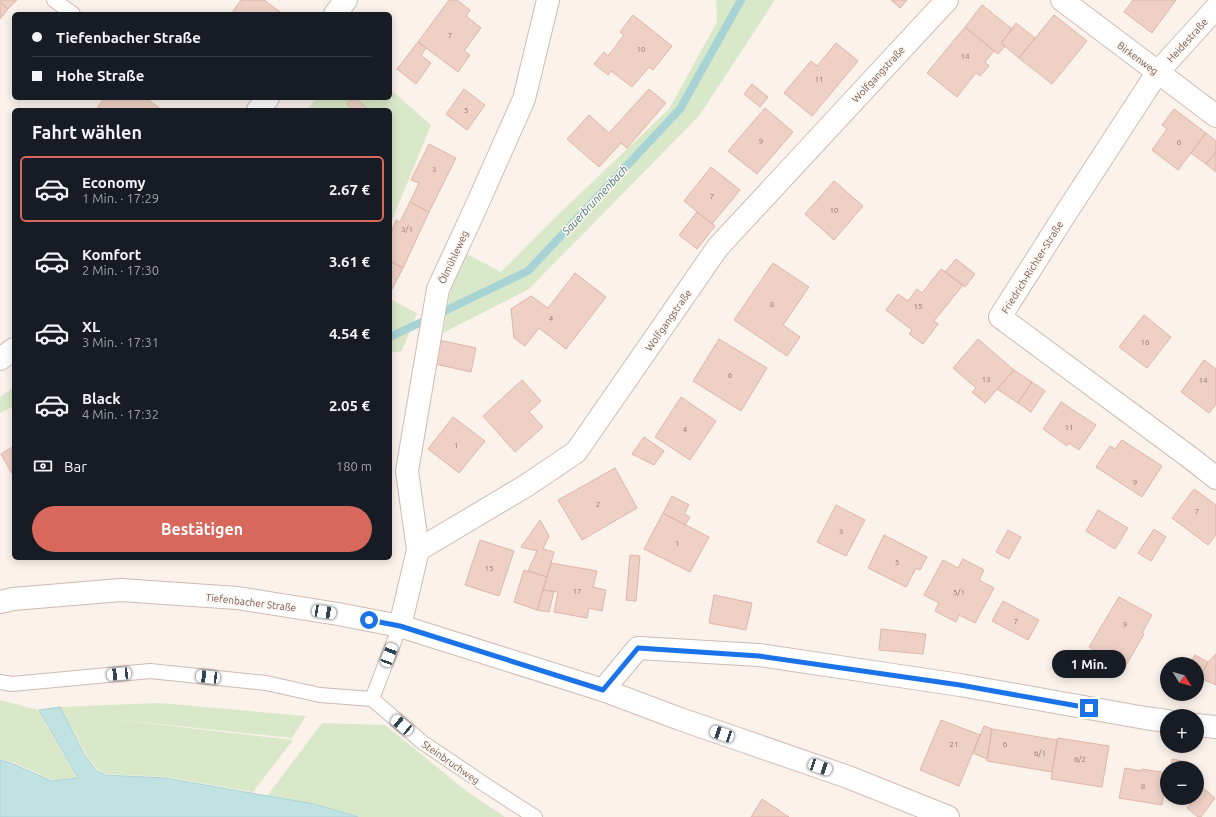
<!DOCTYPE html>
<html lang="de">
<head>
<meta charset="utf-8">
<style>
	:root { --surface:#171b24; --page:#242831; --text:#f1f3f6; --muted:#9ea1a6; --line:#363941; --accent:#d8685c }
	body { margin:0; font-family:Ubuntu,sans-serif; background:var(--page); color:var(--text); height:100vh; display:flex; flex-direction:column; font-size:15px; white-space:nowrap }
	* { box-sizing:border-box; margin:0 }
	p { font-size:13px; color:var(--muted) }
	.icon { flex:none; width:22px; height:22px; fill:none; stroke:currentColor; stroke-width:2; stroke-linecap:round; stroke-linejoin:round }
	.map { position:relative; flex:1; overflow:hidden }
	.panel { position:absolute; left:12px; top:108px; width:380px; height:452px; display:flex; flex-direction:column; background:var(--surface); border-radius:6px; box-shadow:0 2px 10px #0003 }
	.panel>* { flex:none }
	.top-card { position:absolute; left:12px; top:12px; width:380px; height:88px; border-radius:6px; box-shadow:0 2px 10px #0003; display:grid; align-content:center; height:88px; padding:0 20px; background:var(--surface) }
	.needle { width:26px; rotate:127deg }
	.fabs { position:absolute; left:1160px; top:657px; display:grid; gap:8px }
	.fabs a { display:grid; place-items:center; width:44px; height:44px; border-radius:50%; background:var(--surface); box-shadow:0 2px 10px #0003; font-size:20px }
	.end { position:absolute; width:18px; height:18px; margin:-9px; border:5px solid #1a73e8; background:#fff; box-shadow:0 0 0 2px #fff }
	.from { border-radius:50% }
	.bubble { position:absolute; height:28px; border-radius:14px; background:var(--surface); box-shadow:0 2px 10px #0003; font-size:13px; font-weight:700; line-height:28px; text-align:center }
	.car { position:absolute; width:12px; height:24px; margin:-12px -6px; border-radius:5px; box-shadow:0 0 3px 1px #0007; background:linear-gradient(#fff 24%,#345 0 40%,#fff 0 76%,#345 0 86%,#fff 0) }
	.top-card b { display:flex; align-items:center; gap:14px; height:38px; font-size:15px }
	.top-card b+b { border-top:1px solid var(--line) }
	.top-card i { width:10px; height:10px; background:var(--text) }
	ul { padding:0; list-style:none }
	li { display:flex; align-items:center; gap:12px; height:66px; margin:0 8px 6px; padding:0 12px; border:2px solid transparent; border-radius:6px }
	li div { flex:1 }
	li b { display:block; font-size:15px }
	li em { font-style:normal; font-weight:700 }
	li.selected { border-color:var(--accent) }
	li>.icon { width:36px; height:36px; stroke-width:1.5 }
	h2 { padding:0 20px; font-size:18px; line-height:48px }
	.pay { display:flex; align-items:center; gap:10px; height:44px; padding:0 20px; font-size:15px }
	.pay p { margin-inline-start:auto }
	.button { display:flex; gap:8px; margin-top:auto; padding:8px 20px }
	.button a { flex:1; height:46px; border-radius:24px; background:var(--accent); color:#fff; font-size:16px; font-weight:700; line-height:46px; text-align:center }
	.map>svg:first-child { display:block }
	.green { fill:#dae8ca }
	.water { fill:#c0e2e3; stroke:#a8d3d4 }
	.lines { fill:none; stroke-linecap:round; stroke-linejoin:round }
	.stream { stroke:#a8d3d4; stroke-width:8 }
	.building { fill:#eed0c5; stroke:#dfb5a7 }
	.lane-casing { stroke:#cebcb4; stroke-width:16 }
	.street-casing { stroke:#cebcb4; stroke-width:24 }
	.secondary-casing { stroke:#d0bbb2; stroke-width:24 }
	.lane { stroke:#fff; stroke-width:14 }
	.street { stroke:#fff; stroke-width:22 }
	.secondary { stroke:#fff; stroke-width:22 }
	.route { stroke:#1a73e8; stroke-width:5 }
	.labels { text-anchor:middle; stroke-width:3; stroke-linejoin:round; paint-order:stroke }
	.number-label { font-size:8px; fill:#92766d }
	.street-label { font-size:10px; fill:#735850; stroke:#fdf7f1 }
	.water-label { font-size:11px; font-style:italic; fill:#457577; stroke:#fdf7f1 }
</style>
</head>
<body>
<div class="map">
<svg width="1216" height="817" viewBox="0 0 1216 817">
	<rect width="100%" height="100%" fill="#fbf2eb"/>
	<path class="green" d="M716,0H775L699,116L529,289L443,333L450,293L465,253L501,272L566,207L669,109L717,22Z
		M390,89L431,125L390,225V110H307L316,98H390Z
		M390,299L417,313L402,351L390,353Z
		M14,387V406L0,413V397Z
		M0,700L38,710L77,778L53,780L12,762L0,759Z
		M159,703L306,716L292,738L95,717L293,740L253,792L165,777L105,774L96,768L85,753L60,707Z
		M322,723L385,725L469,793L505,817H359L314,804L267,796Z"/>
	<path class="water" d="M60,707L84,754L96,770L105,775L165,778L314,804L358,817H0V760L11,763L52,781L78,778L39,710Z"/>
	<g class="lines">
		<path class="stream" d="M390,337L528,271L680,109L741,0"/>
	</g>
	<path class="building" d="M0,0H17L8,9L0,2Z
		M241,0H264L283,14H231Z
		M449,0H457L470,10L466,16L481,28L464,51L470,55L458,72L418,42Z
		M891,0H907L900,8Z
		M1133,0H1176L1152,33L1124,12Z
		M0,2L8,9L0,19Z
		M982,5L1012,29L1001,43L1005,46L998,54L965,27Z
		M633,15L672,46L653,70L649,67L632,87L611,71L608,75L594,64L604,52L608,56L624,35L620,32Z
		M1054,15L1087,41L1052,84L1019,58Z
		M1016,23L1035,38L1019,58L1001,43Z
		M965,27L994,51L985,62L989,66L980,76L976,73L957,97L927,73Z
		M418,42L426,48L421,55L431,63L416,84L397,69Z
		M836,43L858,61L812,116L784,93L811,61L817,66Z
		M752,84L768,97L760,107L744,94Z
		M464,89L485,105L467,130L446,114Z
		M649,89L666,103L627,148L621,143L599,167L567,139L589,115L609,133Z
		M104,98H146L162,110H96Z
		M352,98H356L367,109L365,110H353L347,104Z
		M765,108L793,132L757,174L728,151Z
		M1174,109L1206,133L1178,170L1152,150L1167,129L1162,125Z
		M1206,133L1216,141V152L1206,164L1191,153Z
		M429,144L456,158L429,212L410,202L419,183L411,180Z
		M1216,152V172L1206,164Z
		M711,167L740,190L712,224L684,201Z
		M834,181L863,206L834,240L805,214Z
		M410,202L429,212L403,268L390,261V236L396,220L400,222Z
		M697,212L715,226L697,249L679,235Z
		M956,259L975,274L965,287L945,272Z
		M390,261L403,268L391,291H390Z
		M773,263L809,287L783,325L800,337L787,356L734,320Z
		M941,269L963,285L934,321L938,324L923,344L909,334L912,330L886,310L898,294L908,301L917,289L922,293Z
		M575,273L606,297L566,349L539,328L525,346L514,338L511,309L531,296L548,308Z
		M1144,315L1171,337L1147,368L1119,347Z
		M719,339L767,368L741,411L693,381Z
		M978,339L1014,370L985,403L972,392L976,388L953,368Z
		M439,340L476,348L471,372L435,364Z
		M1204,360L1216,369V404L1209,413L1181,392Z
		M1014,370L1032,382L1018,403L997,389Z
		M522,380L541,401L529,412L543,427L515,452L483,416Z
		M1032,382L1045,391L1031,412L1018,403Z
		M681,397L716,421L690,460L655,437Z
		M1061,402L1096,425L1079,450L1069,443L1067,446L1043,429Z
		M453,417L485,441L459,473L428,449Z
		M644,437L664,451L654,465L632,454Z
		M1122,440L1162,466L1142,497L1096,467L1110,446L1115,449Z
		M14,446V477L1,454Z
		M615,468L637,508L582,540L558,500Z
		M1194,489L1216,505V535L1208,545L1172,518Z
		M672,496L689,505L684,514L690,517L685,525L663,513Z
		M836,505L865,520L846,556L817,542Z
		M1098,510L1128,528L1115,549L1086,531Z
		M663,513L709,537L690,572L644,549Z
		M540,520L549,536L543,549L554,552L547,577L528,571L537,551L521,547Z
		M1154,529L1166,537L1151,561L1138,553Z
		M1008,530L1021,537L1009,559L996,552Z
		M884,535L927,557L920,570L916,568L906,587L868,568Z
		M480,540L514,551L499,596L465,585Z
		M630,555L640,556L636,601L626,600Z
		M963,559L984,570L979,580L994,588L975,623L959,615L956,622L935,611L939,603L924,595L943,560L958,568Z
		M551,563L597,571L593,587L606,590L602,611L589,608L587,618L554,612L558,592L543,590Z
		M524,570L547,577L537,610L514,602Z
		M543,590L554,591L549,612L537,610Z
		M714,595L752,603L746,630L709,623Z
		M1119,597L1152,615L1142,633L1144,634L1125,667L1089,647Z
		M1003,601L1039,620L1028,640L992,621Z
		M881,629L926,634L923,654L879,650Z
		M1216,654V685L1200,678L1208,662Z
		M1195,655L1208,662L1197,683V664H1190Z
		M941,720L980,735L959,786L920,770Z
		M984,726L992,729L987,759L973,753Z
		M992,729L1057,740L1052,772L987,761Z
		M1058,738L1109,746L1102,787L1051,779Z
		M1172,759L1188,762L1187,768H1171Z
		M1125,768L1141,771L1142,769L1167,773L1162,805L1119,798Z
		M1203,788L1215,798L1201,817H1198L1187,808L1195,798H1197V795Z
		M762,799L789,817H751Z"/>
	<g class="lines">
		<defs>
			<path id="lane" d="M54,0L73,14
				M0,682L12,684L150,671L266,683L320,695L372,699
				M372,699L422,742L487,786L535,817
				M372,699L400,626"/>
			<path id="street" d="M1062,0L1216,116
				M1216,8L1157,73L1066,213L1000,317L1192,459L1216,478
				M418,550L407,471L438,289L476,207L524,99L548,0
				M400,626L418,550L524,487L576,452L718,247L947,0
				M603,690L638,648L759,655L960,685L1145,718L1167,721
				M1197,725L1216,727"/>
			<path id="secondary" d="M335,14L346,0
				M258,110L268,98
				M0,359L14,349
				M0,602L13,599L121,590L237,598L338,614L400,626L603,690L680,719L848,777L948,817"/>
		</defs>
		<use href="#lane" class="lane-casing"/>
		<use href="#street" class="street-casing"/>
		<use href="#secondary" class="secondary-casing"/>
		<use href="#lane" class="lane"/>
		<use href="#street" class="street"/>
		<use href="#secondary" class="secondary"/>
	</g>
	<g class="lines">
		<path class="route" d="M369,620L400,626L603,690L638,648L759,656L960,685L1089,708"/>
	</g>
	<g class="labels">
		<g class="number-label">
			<text x="450" y="38">7</text>
			<text x="641" y="52">10</text>
			<text x="965" y="59">14</text>
			<text x="819" y="82">11</text>
			<text x="466" y="113">5</text>
			<text x="761" y="144">9</text>
			<text x="1179" y="145">6</text>
			<text x="434" y="172">3</text>
			<text x="712" y="199">7</text>
			<text x="834" y="213">10</text>
			<text x="407" y="232">3/1</text>
			<text x="772" y="307">8</text>
			<text x="918" y="309">15</text>
			<text x="551" y="321">4</text>
			<text x="1145" y="345">16</text>
			<text x="730" y="378">6</text>
			<text x="986" y="382">13</text>
			<text x="1203" y="383">14</text>
			<text x="1069" y="430">11</text>
			<text x="685" y="432">4</text>
			<text x="456" y="448">1</text>
			<text x="1135" y="485">9</text>
			<text x="598" y="507">2</text>
			<text x="1197" y="514">7</text>
			<text x="841" y="534">3</text>
			<text x="677" y="546">1</text>
			<text x="897" y="565">5</text>
			<text x="489" y="571">15</text>
			<text x="577" y="594">17</text>
			<text x="959" y="595">5/1</text>
			<text x="1016" y="624">7</text>
			<text x="1125" y="627">9</text>
			<text x="954" y="747">21</text>
			<text x="1005" y="747">6</text>
			<text x="1040" y="756">6/1</text>
			<text x="1080" y="762">6/2</text>
			<text x="1143" y="789">8</text>
		</g>
		<g class="street-label">
			<text transform="translate(1187 40) rotate(-48)" y="4">Heidestraße</text>
			<text transform="translate(1138 58) rotate(37)" y="4">Birkenweg</text>
			<text transform="translate(878 74) rotate(-47)" y="4">Wolfgangstraße</text>
			<text transform="translate(453 257) rotate(-65)" y="4">Ölmühleweg</text>
			<text transform="translate(1032 267) rotate(-58)" y="4">Friedrich-Richter-Straße</text>
			<text transform="translate(668 320) rotate(-55)" y="4">Wolfgangstraße</text>
			<text transform="translate(251 602) rotate(7)" y="4">Tiefenbacher Straße</text>
			<text transform="translate(451 762) rotate(35)" y="4">Steinbruchweg</text>
		</g>
		<g class="water-label">
			<text transform="translate(595 200) rotate(-47)" y="4">Sauerbrunnenbach</text>
		</g>
	</g>
</svg>
<div class="fabs">
<a><svg class="needle" viewBox="-14 -14 28 28"><path d="M0-13l5 13h-10z" fill="#e53935"/><path d="M0 13l5-13h-10z" fill="#9ea1a6"/></svg></a>
<a>+</a>
<a>−</a>
</div>
<i class="end from" style="left:369px;top:620px"></i>
<i class="end" style="left:1089px;top:708px"></i>
<div class="bubble" style="left:1052px;top:650px;width:74px">1 Min.</div>
<i class="car" style="left:324px;top:612px;rotate:99deg"></i>
<i class="car" style="left:389px;top:655px;rotate:21deg"></i>
<i class="car" style="left:119px;top:674px;rotate:265deg"></i>
<i class="car" style="left:208px;top:677px;rotate:276deg"></i>
<i class="car" style="left:402px;top:725px;rotate:310deg"></i>
<i class="car" style="left:722px;top:734px;rotate:289deg"></i>
<i class="car" style="left:820px;top:767px;rotate:109deg"></i>
<div class="top-card">
<b><i class="from"></i>Tiefenbacher Straße</b>
<b><i></i>Hohe Straße</b>
</div>
<section class="panel">
<h2>Fahrt wählen</h2>
<ul>
<li class="selected"><svg class="icon" aria-label="car" viewBox="0 0 24 24"><path d="M5 17H2v-5l4-1 3-4h7l3 4 3 1v5h-3M9 17h6M6 11h13"/><circle cx="7" cy="17" r="2"/><circle cx="17" cy="17" r="2"/></svg><div><b>Economy</b><p>1 Min. · 17:29</p></div><em>2.67 €</em></li>
<li><svg class="icon" aria-label="car" viewBox="0 0 24 24"><path d="M5 17H2v-5l4-1 3-4h7l3 4 3 1v5h-3M9 17h6M6 11h13"/><circle cx="7" cy="17" r="2"/><circle cx="17" cy="17" r="2"/></svg><div><b>Komfort</b><p>2 Min. · 17:30</p></div><em>3.61 €</em></li>
<li><svg class="icon" aria-label="car" viewBox="0 0 24 24"><path d="M5 17H2v-5l4-1 3-4h7l3 4 3 1v5h-3M9 17h6M6 11h13"/><circle cx="7" cy="17" r="2"/><circle cx="17" cy="17" r="2"/></svg><div><b>XL</b><p>3 Min. · 17:31</p></div><em>4.54 €</em></li>
<li><svg class="icon" aria-label="car" viewBox="0 0 24 24"><path d="M5 17H2v-5l4-1 3-4h7l3 4 3 1v5h-3M9 17h6M6 11h13"/><circle cx="7" cy="17" r="2"/><circle cx="17" cy="17" r="2"/></svg><div><b>Black</b><p>4 Min. · 17:32</p></div><em>2.05 €</em></li>
</ul>
<div class="pay"><svg class="icon" aria-label="cash" viewBox="0 0 24 24"><path d="M3 7h18v10H3z"/><circle cx="12" cy="12" r="2"/></svg>Bar<p>180 m</p></div>
<div class="button"><a>Bestätigen</a></div>
</section>
</div>
</body>
</html>
